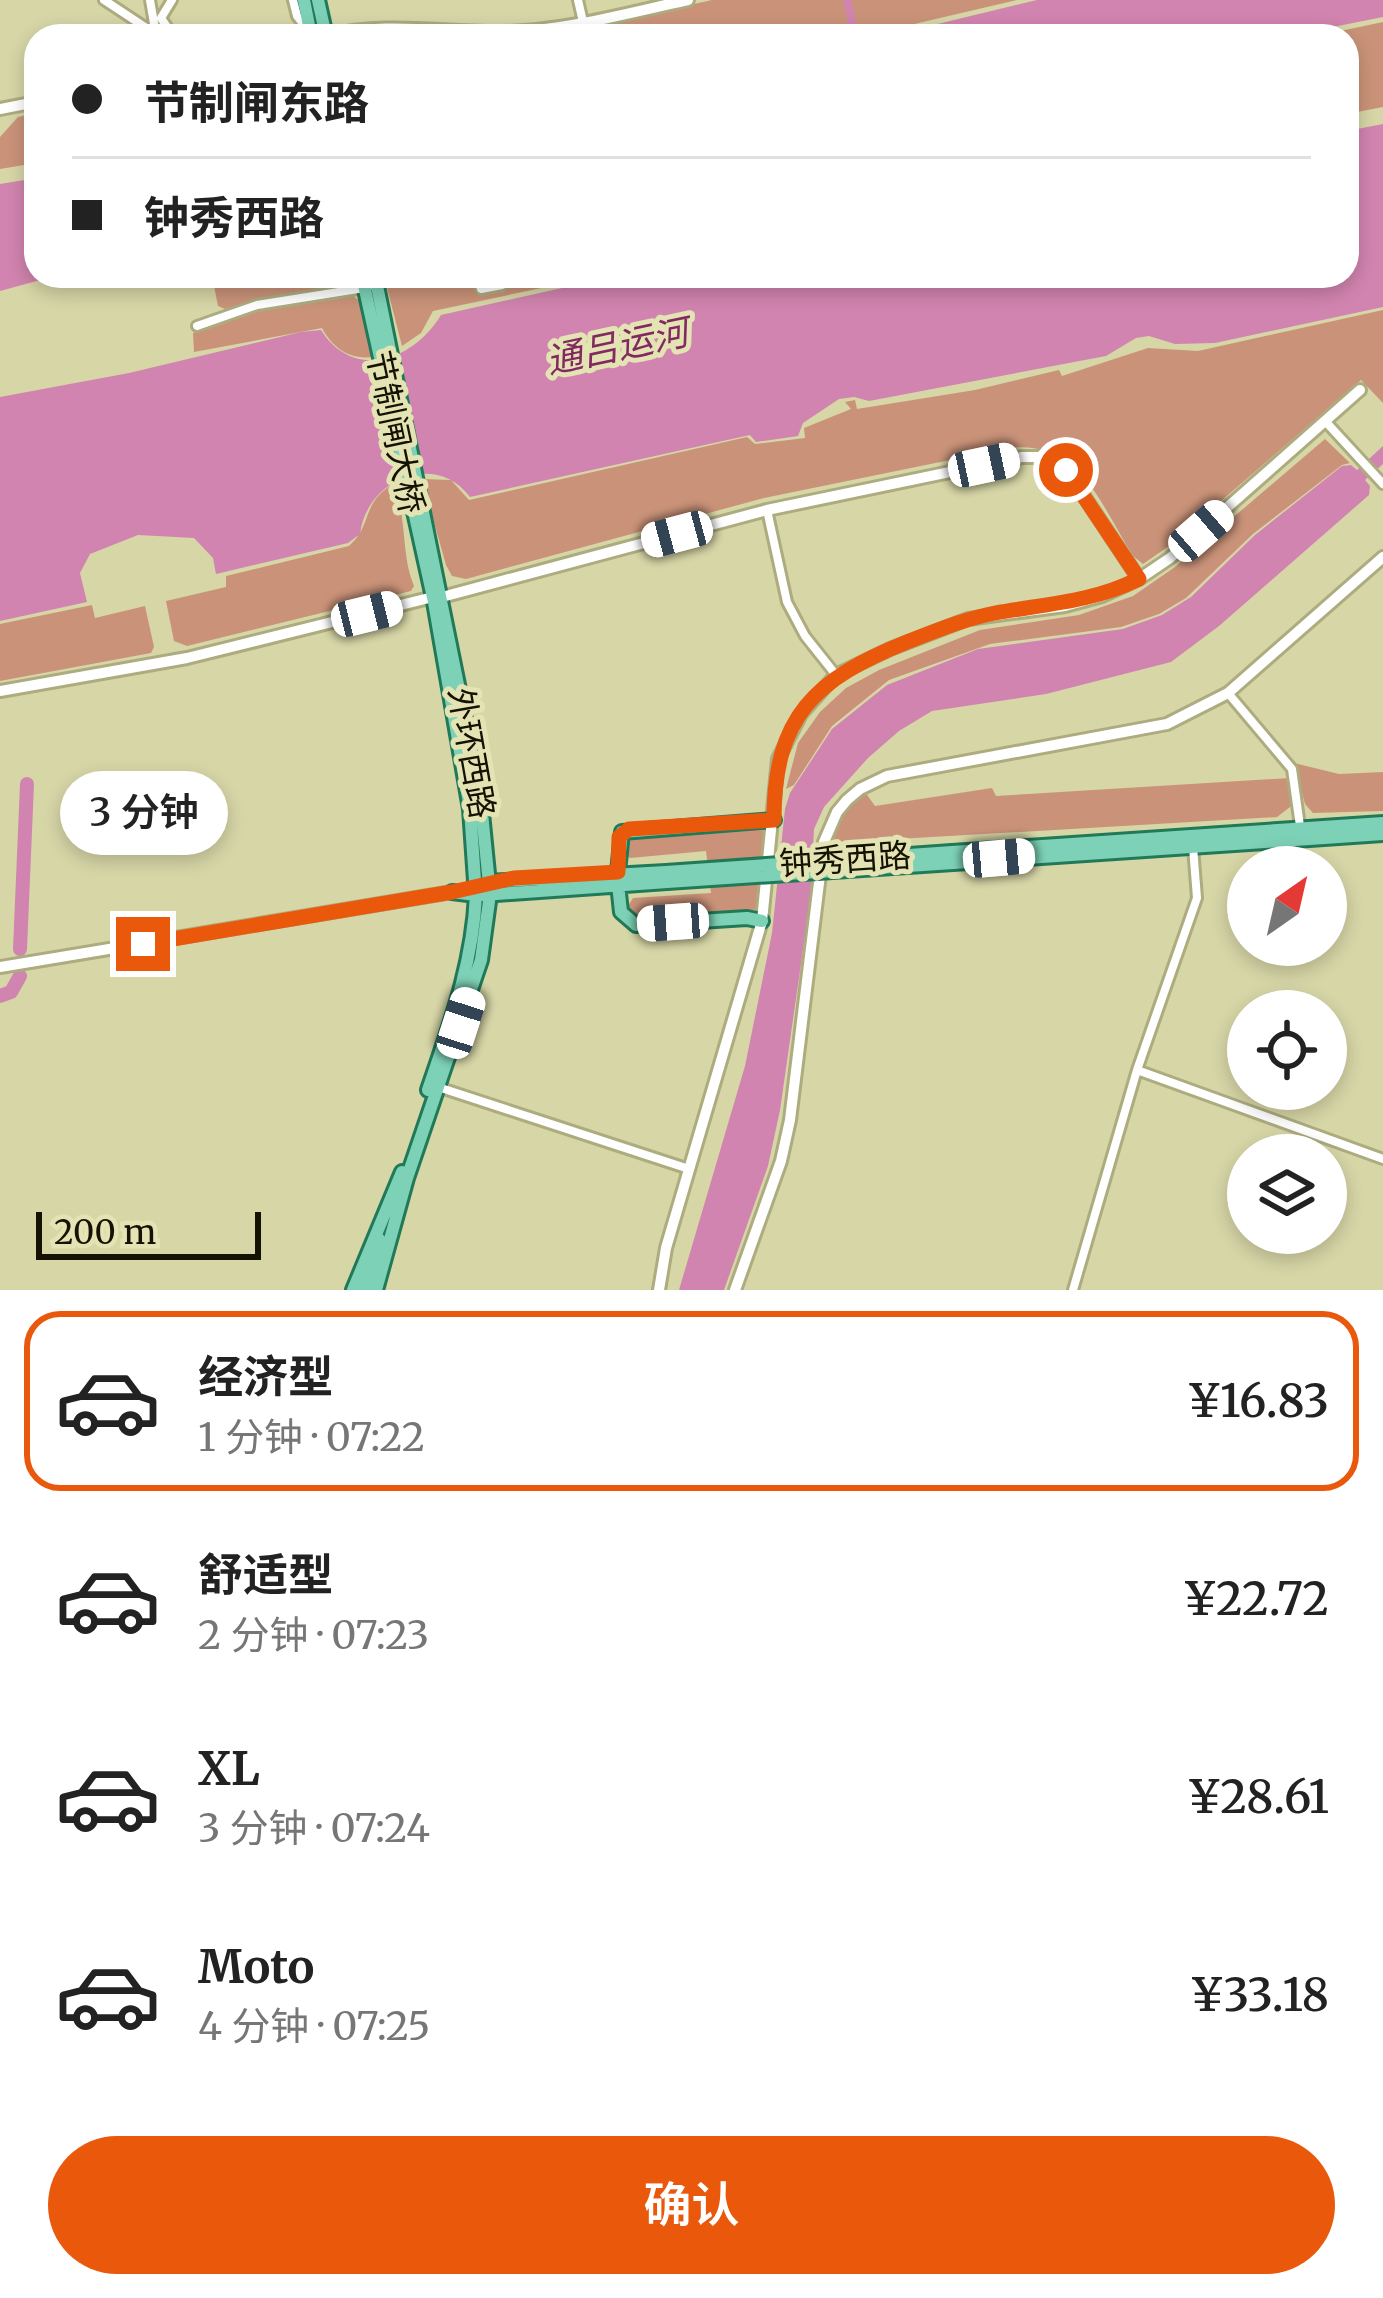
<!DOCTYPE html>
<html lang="zh">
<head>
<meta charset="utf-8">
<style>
	:root { --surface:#fff; --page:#f2f2f2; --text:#222; --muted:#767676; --line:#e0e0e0; --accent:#ea580c }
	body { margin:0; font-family:Merriweather,"Noto Sans SC",serif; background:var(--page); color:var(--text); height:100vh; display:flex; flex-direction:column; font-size:45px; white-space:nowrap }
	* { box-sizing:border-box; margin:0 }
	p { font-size:39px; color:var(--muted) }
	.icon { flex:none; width:66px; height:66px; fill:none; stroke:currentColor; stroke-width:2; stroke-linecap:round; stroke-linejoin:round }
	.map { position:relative; height:1290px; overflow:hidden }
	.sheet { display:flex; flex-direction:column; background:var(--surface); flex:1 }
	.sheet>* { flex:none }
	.top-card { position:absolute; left:24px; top:24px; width:1335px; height:264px; border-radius:36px; box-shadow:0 6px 18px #0003; display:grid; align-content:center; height:264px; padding:0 48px; background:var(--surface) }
	.needle { width:78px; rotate:34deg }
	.buttons { position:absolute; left:1227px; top:846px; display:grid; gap:24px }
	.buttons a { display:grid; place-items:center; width:120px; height:120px; border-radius:50%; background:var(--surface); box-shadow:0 6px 18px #0003; font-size:60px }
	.scale { position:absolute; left:36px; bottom:30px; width:225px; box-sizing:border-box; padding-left:12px; border:6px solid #141303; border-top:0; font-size:33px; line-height:42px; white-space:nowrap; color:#141303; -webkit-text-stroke:9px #e4e3b4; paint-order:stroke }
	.end { position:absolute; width:54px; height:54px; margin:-27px; border:15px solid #ea580c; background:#fff; box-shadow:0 0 0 6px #fff }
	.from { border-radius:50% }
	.bubble { position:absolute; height:84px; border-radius:42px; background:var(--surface); box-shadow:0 6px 18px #0003; font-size:39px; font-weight:600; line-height:84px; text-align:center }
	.car { position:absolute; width:36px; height:72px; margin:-36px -18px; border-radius:15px; box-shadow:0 0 9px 3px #0007; background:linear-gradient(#fff 24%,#345 0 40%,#fff 0 76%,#345 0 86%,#fff 0) }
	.top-card b { display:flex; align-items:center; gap:42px; height:114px; font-size:45px }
	.top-card b+b { border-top:3px solid var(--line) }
	.top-card i { width:30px; height:30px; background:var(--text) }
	ul { padding:21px 0 0; list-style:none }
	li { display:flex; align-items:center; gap:36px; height:180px; margin:0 24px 18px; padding:0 24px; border:6px solid transparent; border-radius:36px }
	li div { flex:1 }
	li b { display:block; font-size:45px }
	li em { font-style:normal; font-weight:600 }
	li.current { border-color:var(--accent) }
	li>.icon { width:108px; height:108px; stroke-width:1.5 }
	.primary-button { display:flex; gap:24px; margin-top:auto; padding:24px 48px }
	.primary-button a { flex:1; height:138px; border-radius:72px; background:var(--accent); color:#fff; font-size:48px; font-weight:600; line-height:138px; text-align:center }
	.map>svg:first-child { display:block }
	.green { fill:#ca9379 }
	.water { fill:#d184af }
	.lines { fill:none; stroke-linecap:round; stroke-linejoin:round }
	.canal { stroke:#d184af; stroke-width:8 }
	.river { stroke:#d184af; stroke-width:14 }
	.minor-casing { stroke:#adac7f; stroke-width:14 }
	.tertiary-casing { stroke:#adac7f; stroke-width:16 }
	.primary-casing { stroke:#207a58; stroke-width:18 }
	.minor { stroke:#fff; stroke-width:8 }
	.tertiary { stroke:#fff; stroke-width:10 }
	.primary { stroke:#7dd1b6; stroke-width:12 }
	.primary-bridge-casing { stroke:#207a58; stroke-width:18; stroke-linecap:butt }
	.primary-bridge { stroke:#7dd1b6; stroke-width:12 }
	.route { stroke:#ea580c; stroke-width:15 }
	.labels { text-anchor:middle; stroke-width:10; stroke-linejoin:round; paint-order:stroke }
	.street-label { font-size:33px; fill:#141303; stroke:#e4e3b4 }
	.water-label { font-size:36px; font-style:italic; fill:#832961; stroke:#e4e3b4 }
</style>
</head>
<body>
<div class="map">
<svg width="1383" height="1290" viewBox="0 0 1383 1290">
	<rect width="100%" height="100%" fill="#d7d6a7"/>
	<path class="green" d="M712,0H1017L863,36H548Z
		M1383,22V107L1347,114V36H1317Z
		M36,113V163L0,169V137L18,117Z
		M212,276H354L343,283L225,309L218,306Z
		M384,276H598L433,311L421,333L402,346Z
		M352,295L362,303L372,357C349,360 332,347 322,328L194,352L193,333C246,312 295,299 352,295Z
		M1383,310V403L1361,380L1169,546L1143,564L1133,556C1101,505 1080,440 1009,448L764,498L466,579L452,576L446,565L422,479L451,480L469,500L747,437L755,444L805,438L804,428L851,409L845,402L855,400L857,409L975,390L1059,370L1062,376L1148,348L1198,351Z
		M1325,439L1350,463L1342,465L1253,534L1186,598L1159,614L1121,627L990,644L889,680L832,726L794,785L786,789L798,743L820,712L846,688L879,670L980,630L1079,615L1133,596L1175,567Z
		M400,480L405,496L399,502C406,531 403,560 414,586L411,591L187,646L174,641L166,601L226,587V576L349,546C375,523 358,502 400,480Z
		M92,605L95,618L145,606L154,647L151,653L0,681V624Z
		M1294,763L1339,774L1383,772V811L1313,813L1305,804Z
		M1290,778V807L1277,817L829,843L841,815L865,792L875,806L992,788L996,796Z
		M757,826L767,833L758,908L750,912L638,920L626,909L633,898L711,893L706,851L630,858L624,854L627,835Z"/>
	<path class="water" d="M1037,0H1383V17L1288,36H888Z
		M1383,124V307L1215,343L1175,344L1149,336L1136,338L1106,356L869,401L854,397L839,399L803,423L798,436L756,442L750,435L470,497C436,451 367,478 360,534L348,543L216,574L213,558L194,538L138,535L90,554L80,573L87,602L0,621V397L129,373L301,332L321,330C354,382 414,360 441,315L616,276H1347V131Z
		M31,179L36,180V276H55L0,291V184Z
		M1383,446V464L1365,480L1370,486L1369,495L1219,626L1171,662L1046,694L932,711L899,731L868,758L824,807L814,829L810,901L780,1110L768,1166L724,1290H679L745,1066L772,933L785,809L790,793L832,729L887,685L978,649L1123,629L1162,615L1191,597L1255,535L1342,466L1351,465L1357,470Z"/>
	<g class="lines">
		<path class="canal" d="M847,0L855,36"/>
		<path class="river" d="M20,949L27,784
			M0,996L11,992L20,976"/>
		<defs>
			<path id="minor" d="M104,0L157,35
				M150,0L156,35
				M172,0L161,18L173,36
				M293,0L297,16L308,30
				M578,0L583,22
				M477,276L481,289L502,285
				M197,326L257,305L364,288L395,276
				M1326,422L1383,484
				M767,510L787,602L805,636L836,675
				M1228,693L1292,769L1300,826
				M1137,1070L1383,1159
				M438,1087L689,1169
				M1073,1290L1137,1070L1197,898L1193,847"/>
			<path id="tertiary" d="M326,36C387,21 442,33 503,32C565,31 627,13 688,0
				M0,109L36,102
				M442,597L767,510L1022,457H1047L1066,469L1139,579
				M0,691L187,658L433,597
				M0,967L452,892
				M659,1290L666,1248L762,921L778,759L801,714L836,675L890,649L968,619L1065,606L1102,596L1139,579L1170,558L1360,390
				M735,1290L781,1161L790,1120L824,842L837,812L847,800L860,789L887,776L1167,724L1228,693L1383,557"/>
			<path id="primary" d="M304,0L311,36
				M318,0L326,36
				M362,276L434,602L470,809L476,895
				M375,276L480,793L490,894L481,960L407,1178L376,1290
				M952,852L1383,823
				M953,863L1383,834
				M618,872L622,832L774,820
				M487,882L666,872
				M618,884L621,912L636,925L747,918L762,921
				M483,895L667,882
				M428,1090C450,1025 473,964 476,895L452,892
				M353,1290L402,1172
				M364,1290L379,1239"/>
		</defs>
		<use href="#minor" class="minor-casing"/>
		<use href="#tertiary" class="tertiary-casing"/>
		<use href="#primary" class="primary-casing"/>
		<use href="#minor" class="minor"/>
		<use href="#tertiary" class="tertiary"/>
		<use href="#primary" class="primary"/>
		<defs>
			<path id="primary-bridge" d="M666,872L952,852
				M667,882L953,863"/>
		</defs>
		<use href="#primary-bridge" class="primary-bridge-casing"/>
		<use href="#primary-bridge" class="primary-bridge"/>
	</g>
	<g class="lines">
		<path class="route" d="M143,944L452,892L514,878L618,872L619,837L629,829L774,820C774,716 815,679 907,642C936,631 964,619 995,613C1046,604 1092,602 1139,579L1066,470"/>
	</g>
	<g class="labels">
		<g class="street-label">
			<text transform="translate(396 432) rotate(78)" y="12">节制闸大桥</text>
			<text transform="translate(472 753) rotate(80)" y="12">外环西路</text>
			<text transform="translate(845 859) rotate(-4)" y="12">钟秀西路</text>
		</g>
		<g class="water-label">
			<text transform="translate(617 346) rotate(-12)" y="13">通吕运河</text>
		</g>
	</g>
</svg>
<div class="buttons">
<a><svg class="needle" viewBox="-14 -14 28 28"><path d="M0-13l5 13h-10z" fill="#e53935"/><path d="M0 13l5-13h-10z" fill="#767676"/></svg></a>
<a><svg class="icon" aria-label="locate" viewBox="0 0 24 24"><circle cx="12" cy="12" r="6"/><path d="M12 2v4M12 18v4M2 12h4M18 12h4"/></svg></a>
<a><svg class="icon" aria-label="layers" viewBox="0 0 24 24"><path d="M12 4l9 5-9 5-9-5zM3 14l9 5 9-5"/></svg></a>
</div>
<div class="scale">200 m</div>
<i class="end from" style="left:1066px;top:470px"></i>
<i class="end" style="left:143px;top:944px"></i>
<div class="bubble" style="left:60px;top:771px;width:168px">3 分钟</div>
<i class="car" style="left:984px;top:465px;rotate:78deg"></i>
<i class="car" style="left:1201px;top:531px;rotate:49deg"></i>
<i class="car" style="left:677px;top:534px;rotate:255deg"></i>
<i class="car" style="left:367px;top:614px;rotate:76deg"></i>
<i class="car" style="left:999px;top:858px;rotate:85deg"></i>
<i class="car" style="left:673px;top:922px;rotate:266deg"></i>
<i class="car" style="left:461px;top:1023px;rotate:18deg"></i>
<div class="top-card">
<b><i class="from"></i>节制闸东路</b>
<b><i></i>钟秀西路</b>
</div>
</div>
<section class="sheet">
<ul>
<li class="current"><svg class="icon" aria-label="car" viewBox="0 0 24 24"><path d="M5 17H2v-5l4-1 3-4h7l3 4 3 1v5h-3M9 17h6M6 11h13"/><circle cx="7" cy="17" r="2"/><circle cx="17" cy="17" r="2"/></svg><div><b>经济型</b><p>1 分钟 · 07:22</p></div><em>¥16.83</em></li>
<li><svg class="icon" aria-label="car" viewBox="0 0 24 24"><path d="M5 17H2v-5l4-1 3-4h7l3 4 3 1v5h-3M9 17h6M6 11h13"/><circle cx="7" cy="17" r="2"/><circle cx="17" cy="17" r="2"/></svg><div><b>舒适型</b><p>2 分钟 · 07:23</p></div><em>¥22.72</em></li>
<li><svg class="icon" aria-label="car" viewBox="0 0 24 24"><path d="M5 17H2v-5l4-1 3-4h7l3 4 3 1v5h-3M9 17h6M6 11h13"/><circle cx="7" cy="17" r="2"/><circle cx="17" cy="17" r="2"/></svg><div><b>XL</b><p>3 分钟 · 07:24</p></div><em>¥28.61</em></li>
<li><svg class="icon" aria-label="car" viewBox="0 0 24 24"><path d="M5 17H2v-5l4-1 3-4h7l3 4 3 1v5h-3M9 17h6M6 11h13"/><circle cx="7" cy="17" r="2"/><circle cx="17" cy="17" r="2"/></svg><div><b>Moto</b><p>4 分钟 · 07:25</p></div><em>¥33.18</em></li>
</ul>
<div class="primary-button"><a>确认</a></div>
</section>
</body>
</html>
